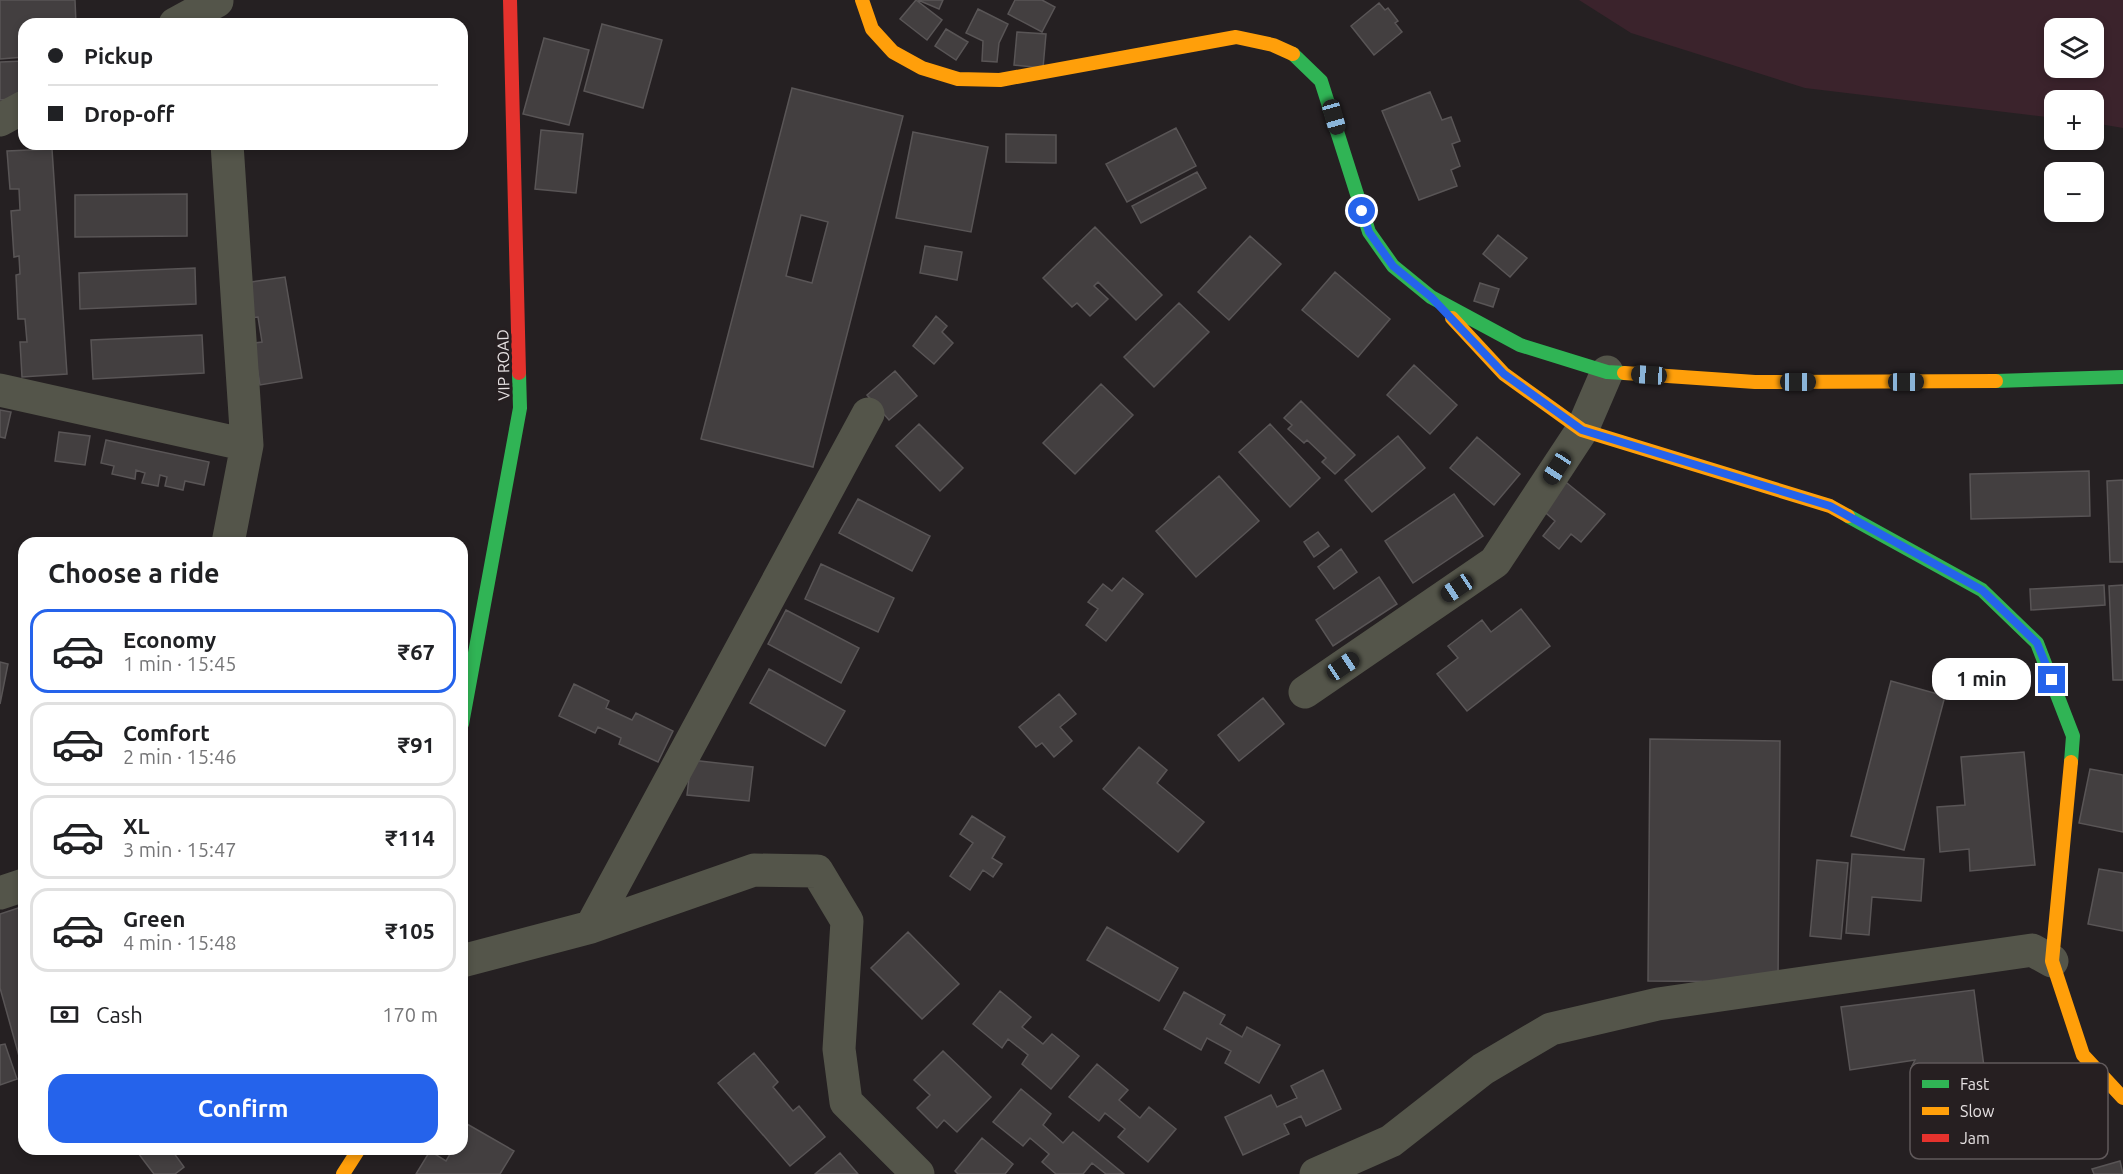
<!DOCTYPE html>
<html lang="en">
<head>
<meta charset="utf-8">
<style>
	:root { --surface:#fff; --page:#f6f6f6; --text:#202124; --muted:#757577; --line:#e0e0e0; --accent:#2563eb }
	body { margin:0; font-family:Ubuntu,sans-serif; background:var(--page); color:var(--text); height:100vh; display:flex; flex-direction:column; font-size:22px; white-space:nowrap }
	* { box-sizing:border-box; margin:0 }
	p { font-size:20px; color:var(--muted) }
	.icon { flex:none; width:33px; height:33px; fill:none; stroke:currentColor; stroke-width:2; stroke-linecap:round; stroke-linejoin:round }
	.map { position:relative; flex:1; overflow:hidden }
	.sheet { position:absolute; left:18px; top:537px; width:450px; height:618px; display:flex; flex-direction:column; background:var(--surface); border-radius:18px; box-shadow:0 3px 9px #0003 }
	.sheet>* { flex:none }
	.banner { position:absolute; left:18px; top:18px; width:450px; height:132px; border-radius:18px; box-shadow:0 3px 9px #0003; display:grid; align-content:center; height:132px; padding:0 30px; background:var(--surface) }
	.fabs { position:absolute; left:2044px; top:18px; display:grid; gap:12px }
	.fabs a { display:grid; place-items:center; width:60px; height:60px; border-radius:12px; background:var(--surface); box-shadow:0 3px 9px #0003; font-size:30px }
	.end { position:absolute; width:27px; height:27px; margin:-14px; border:8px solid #2563eb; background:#fff; box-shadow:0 0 0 3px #fff }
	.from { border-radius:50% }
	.bubble { position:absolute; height:42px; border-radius:18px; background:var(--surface); box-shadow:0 3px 9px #0003; font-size:20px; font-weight:700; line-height:42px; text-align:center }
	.car { position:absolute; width:18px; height:36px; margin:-18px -9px; border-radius:8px; box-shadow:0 0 4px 2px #0007; background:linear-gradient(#222 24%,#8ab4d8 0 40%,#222 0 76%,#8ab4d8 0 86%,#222 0) }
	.banner b { display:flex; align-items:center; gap:21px; height:57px; font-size:22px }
	.banner b+b { border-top:2px solid var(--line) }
	.banner i { width:15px; height:15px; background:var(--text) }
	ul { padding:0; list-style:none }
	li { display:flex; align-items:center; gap:18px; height:84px; margin:0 12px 9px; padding:0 18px; border:3px solid var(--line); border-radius:18px }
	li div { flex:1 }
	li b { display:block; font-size:22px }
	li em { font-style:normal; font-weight:700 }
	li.active { border-color:var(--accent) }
	li>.icon { width:54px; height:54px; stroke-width:1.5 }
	h2 { padding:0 30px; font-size:27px; line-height:72px }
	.pay { display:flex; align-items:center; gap:15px; height:66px; padding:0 30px; font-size:22px }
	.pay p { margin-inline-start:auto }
	.button { display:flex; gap:12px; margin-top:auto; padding:12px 30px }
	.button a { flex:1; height:69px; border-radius:18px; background:var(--accent); color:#fff; font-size:24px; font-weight:700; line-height:69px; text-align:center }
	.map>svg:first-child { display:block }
	.green { fill:#3b232c; fill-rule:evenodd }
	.building { fill:#433f40; stroke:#595556; stroke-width:1.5; fill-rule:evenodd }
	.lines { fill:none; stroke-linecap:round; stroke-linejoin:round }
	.street { stroke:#54554a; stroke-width:33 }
	.fast { stroke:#30b455; stroke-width:14 }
	.slow { stroke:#ff9f0a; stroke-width:14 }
	.jam { stroke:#e5322d; stroke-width:14 }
	.route { stroke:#2563eb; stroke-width:8 }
	.labels { text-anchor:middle; stroke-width:6; stroke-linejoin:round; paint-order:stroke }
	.street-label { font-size:16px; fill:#e6e1e2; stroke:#261f21 }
	.key { fill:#261f21; stroke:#60595b; stroke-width:1.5 }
	.key-label { font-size:16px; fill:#e6e1e2 }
</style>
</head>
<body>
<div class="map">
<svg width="2123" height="1174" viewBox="0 0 2123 1174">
	<rect width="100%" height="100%" fill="#252022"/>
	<path class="green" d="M1579,0H2123V128L2094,123V100H2055V118L1805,88L1631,33ZM2055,28H2094V68H2055Z"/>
	<path class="building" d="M0,0H75L76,24H24V57L0,59Z
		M916,0L942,20L927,40L900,19Z
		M918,0H943L939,9Z
		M1015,0H1042L1055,7L1042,32L1008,14Z
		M1379,3L1385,10L1388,8L1398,21L1395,23L1402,32L1374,55L1351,26Z
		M978,9L1008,24L999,43L997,62L982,61L983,41L966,33Z
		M602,24L662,40L643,108L584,91Z
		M946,29L968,42L956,60L935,46Z
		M1017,32L1046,34L1043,68L1014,65Z
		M544,38L589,50L569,125L523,114Z
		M24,61V98L0,100V62Z
		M792,88L903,116L813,467L701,439ZM801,215L828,222L812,283L786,276Z
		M1430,92L1442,120L1451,117L1460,141L1452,144L1460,166L1451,170L1457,186L1419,200L1382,111Z
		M1176,128L1196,166L1127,202L1106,164Z
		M541,130L583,134L576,193L535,189Z
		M913,132L988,147L971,232L896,218Z
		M1006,134L1056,135V163L1006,162Z
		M52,149L67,374L22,377L20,342H27L25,319H18L16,275L20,274L19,256L14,257L11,211L20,210L19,189H10L7,151Z
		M1197,172L1206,188L1141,223L1132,206Z
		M187,194V236L75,237V195Z
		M1095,227L1162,295L1136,320L1098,282L1094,286L1108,299L1090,316L1077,303L1072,307L1043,278Z
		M1498,235L1527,258L1510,277L1483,254Z
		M1250,236L1281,264L1229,320L1198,292Z
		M925,246L962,252L957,280L920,273Z
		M195,268L196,304L80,309L79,273Z
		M1335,272L1390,319L1358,357L1302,310Z
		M285,277L302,378L260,385L253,343L262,342L258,317L250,318L244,283Z
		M1480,283L1499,289L1493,307L1474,301Z
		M1179,303L1209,332L1154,387L1124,357Z
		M936,316L947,326L942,332L953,343L934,364L913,346Z
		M202,335L204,373L93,379L91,340Z
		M1414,365L1457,405L1430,434L1387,395Z
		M895,371L917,396L889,420L867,395Z
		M1101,384L1133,415L1075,474L1043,443Z
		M1301,401L1355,455L1335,474L1322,462L1326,458L1307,440L1304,443L1288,429L1292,425L1284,418Z
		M0,410L11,412L5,438L0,437Z
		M919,424L963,468L940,491L896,446Z
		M1270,424L1320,478L1290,507L1239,452Z
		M59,432L90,436L85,465L55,461Z
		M1398,436L1425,468L1372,512L1345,480Z
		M1477,437L1520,474L1494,505L1450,468Z
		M106,440L209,462L204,485L185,481L183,490L165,486L167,477L160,475L158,486L142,483L145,473L136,470L135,479L112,474L114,466L101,463Z
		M2089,471L2090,516L1971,519L1970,474Z
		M1219,476L1259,521L1196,577L1156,531Z
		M1562,479L1605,514L1581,542L1571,534L1559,549L1543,536L1555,521L1539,507Z
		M2123,480V562H2110L2107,481Z
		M1454,494L1483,536L1413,583L1385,541Z
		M858,499L930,536L912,571L839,533Z
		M1318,532L1329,546L1314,557L1304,542Z
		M1341,549L1357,572L1334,589L1318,567Z
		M821,564L894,598L878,632L805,599Z
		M1379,577L1397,604L1333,646L1316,620Z
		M1123,578L1143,594L1106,641L1086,625L1098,609L1088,602L1103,584L1112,591Z
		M2104,585L2105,605L2031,610L2030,589Z
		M2123,585V680H2113L2109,586Z
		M1521,609L1550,646L1467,711L1437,674L1458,658L1448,646L1482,620L1491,632Z
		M786,610L859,648L841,683L768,644Z
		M0,662L8,664L0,704Z
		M769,669L845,711L825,746L750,703Z
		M1891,681L1945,696L1904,850L1851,836Z
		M574,684L609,701L606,708L632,720L636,713L673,731L658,762L619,744L621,738L598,727L595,733L559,716Z
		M1059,694L1076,714L1060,727L1072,741L1054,757L1042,743L1036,747L1019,727Z
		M1263,698L1284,724L1239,761L1218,735Z
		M1650,739L1780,741L1778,982L1648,981Z
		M1139,747L1167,770L1157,783L1204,822L1178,852L1103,789Z
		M2024,752L2035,865L1970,871L1969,849L1940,852L1937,807L1965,805L1961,757Z
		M691,760L753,767L749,801L687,795Z
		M2090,769L2123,775V832L2079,823Z
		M972,816L1005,837L992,858L1002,864L993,877L983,870L970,890L950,876L973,843L960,834Z
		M1852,854L1924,859L1921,901L1872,897L1869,935L1846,933Z
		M1817,860L1848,863L1841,939L1810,936Z
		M2099,869L2123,873V931L2088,924Z
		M24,906V1074L0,988V914Z
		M1107,927L1178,968L1159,1001L1087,960Z
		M908,932L959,984L922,1019L871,968Z
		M1974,990L1989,1105L1949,1110L1944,1077L1934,1083L1912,1066L1915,1060L1850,1070L1841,1007Z
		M1000,991L1031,1017L1022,1027L1043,1044L1052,1034L1079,1056L1051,1089L1022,1064L1028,1055L1008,1039L1002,1048L973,1024Z
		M1184,992L1225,1015L1220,1024L1242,1037L1247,1027L1280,1045L1259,1083L1225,1063L1231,1051L1207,1038L1201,1050L1164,1029Z
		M5,1044L17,1079L0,1085V1045Z
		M943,1051L991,1097L957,1132L944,1120L937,1128L917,1108L930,1095L914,1080Z
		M754,1053L778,1082L773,1087L793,1111L799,1106L825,1137L790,1166L718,1083Z
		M1097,1064L1128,1090L1119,1100L1140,1118L1149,1107L1176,1129L1148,1162L1118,1137L1125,1129L1105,1113L1099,1121L1069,1097Z
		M1323,1070L1341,1109L1306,1126L1301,1116L1284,1124L1289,1134L1243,1155L1225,1117L1271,1095L1277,1107L1297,1098L1291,1086Z
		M1021,1089L1051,1114L1043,1125L1063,1143L1073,1132L1124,1174H1106L1092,1163L1083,1174H1056L1042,1162L1049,1154L1030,1138L1023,1146L993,1122Z
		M467,1124L514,1151L500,1174H416L430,1151L446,1161L453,1149H462V1133Z
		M982,1138L1013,1164L1005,1174H958L955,1171Z
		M135,1149H171L184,1167L175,1174H154Z
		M840,1153L858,1174H815Z
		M2120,1161L2123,1174H2094L2092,1169Z"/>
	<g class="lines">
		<path class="street" d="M175,24L217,1
			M0,120L24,107
			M227,144L247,445L228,543
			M0,390L247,445
			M1305,692L1495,562L1582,430L1607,372
			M0,893L24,885
			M591,927L754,870L817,871L847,921L839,1049L846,1102L918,1174
			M462,961L591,927L868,414
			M1316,1174L1391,1141L1483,1069L1551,1029L1658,1004L2032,950L2052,961"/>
		<path class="fast" d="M1293,54L1321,81L1369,232L1393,266L1431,297L1520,345L1607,372L1624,373
			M1996,381L2123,377
			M1848,516L1982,590L2037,643L2073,736L2071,762
			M462,724L520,408L519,373"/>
		<path class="slow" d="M862,0L872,29L893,52L922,68L958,79L1000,80L1236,37L1273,45L1293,54
			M1452,318L1504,374L1582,430L1830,506L1848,516
			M1624,373L1755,382L1996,381
			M2071,762L2052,961L2083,1055L2123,1098
			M343,1174L359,1149"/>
		<path class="jam" d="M510,0L519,373"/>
	</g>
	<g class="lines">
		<path class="route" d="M1362,211L1369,232L1393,266L1431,297L1504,374L1582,430L1830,506L1982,590L2037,643L2052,680"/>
	</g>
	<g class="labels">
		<g class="street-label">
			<text transform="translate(503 365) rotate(-91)" y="6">VIP ROAD</text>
		</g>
	</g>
	<rect x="1910" y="1063" width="198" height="96" rx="9" class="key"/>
	<rect x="1922" y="1080" width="27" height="8" fill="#30b455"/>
	<rect x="1922" y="1107" width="27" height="8" fill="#ff9f0a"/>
	<rect x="1922" y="1134" width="27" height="8" fill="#e5322d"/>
	<g class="key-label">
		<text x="1960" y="1090">Fast</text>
		<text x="1960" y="1117">Slow</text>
		<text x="1960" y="1144">Jam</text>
	</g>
</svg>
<div class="fabs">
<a><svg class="icon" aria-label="layers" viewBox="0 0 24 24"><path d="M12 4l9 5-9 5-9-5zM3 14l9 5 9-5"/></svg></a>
<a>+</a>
<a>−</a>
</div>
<i class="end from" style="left:1362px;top:211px"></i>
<i class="end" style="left:2052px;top:680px"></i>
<div class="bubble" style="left:1932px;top:658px;width:99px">1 min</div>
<i class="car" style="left:1334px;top:117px;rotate:164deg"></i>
<i class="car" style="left:1649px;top:375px;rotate:274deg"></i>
<i class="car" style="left:1798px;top:382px;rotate:90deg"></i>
<i class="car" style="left:1906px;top:382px;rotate:90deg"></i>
<i class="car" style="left:1557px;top:468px;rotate:213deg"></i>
<i class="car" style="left:1457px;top:588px;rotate:236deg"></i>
<i class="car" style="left:1343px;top:666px;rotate:56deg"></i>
<div class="banner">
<b><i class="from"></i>Pickup</b>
<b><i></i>Drop-off</b>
</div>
<section class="sheet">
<h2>Choose a ride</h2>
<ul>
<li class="active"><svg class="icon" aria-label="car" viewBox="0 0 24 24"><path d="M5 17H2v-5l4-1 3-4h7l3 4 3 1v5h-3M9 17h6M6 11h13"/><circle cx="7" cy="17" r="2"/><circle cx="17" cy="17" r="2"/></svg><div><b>Economy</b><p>1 min · 15:45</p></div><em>₹67</em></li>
<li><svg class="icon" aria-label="car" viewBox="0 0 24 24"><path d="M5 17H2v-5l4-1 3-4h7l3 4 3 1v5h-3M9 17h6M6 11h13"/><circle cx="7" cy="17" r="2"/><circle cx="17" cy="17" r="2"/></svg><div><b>Comfort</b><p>2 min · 15:46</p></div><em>₹91</em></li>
<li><svg class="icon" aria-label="car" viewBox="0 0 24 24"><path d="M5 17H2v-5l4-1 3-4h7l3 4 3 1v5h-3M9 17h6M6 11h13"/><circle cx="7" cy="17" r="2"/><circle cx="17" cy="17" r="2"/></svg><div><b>XL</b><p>3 min · 15:47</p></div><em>₹114</em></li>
<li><svg class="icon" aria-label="car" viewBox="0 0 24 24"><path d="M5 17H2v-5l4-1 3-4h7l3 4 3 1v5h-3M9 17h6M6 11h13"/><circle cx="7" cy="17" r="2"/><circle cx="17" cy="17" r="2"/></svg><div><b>Green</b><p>4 min · 15:48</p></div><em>₹105</em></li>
</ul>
<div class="pay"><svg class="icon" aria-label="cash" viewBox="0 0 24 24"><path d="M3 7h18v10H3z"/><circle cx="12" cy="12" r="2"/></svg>Cash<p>170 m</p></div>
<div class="button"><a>Confirm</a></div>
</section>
</div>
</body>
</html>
